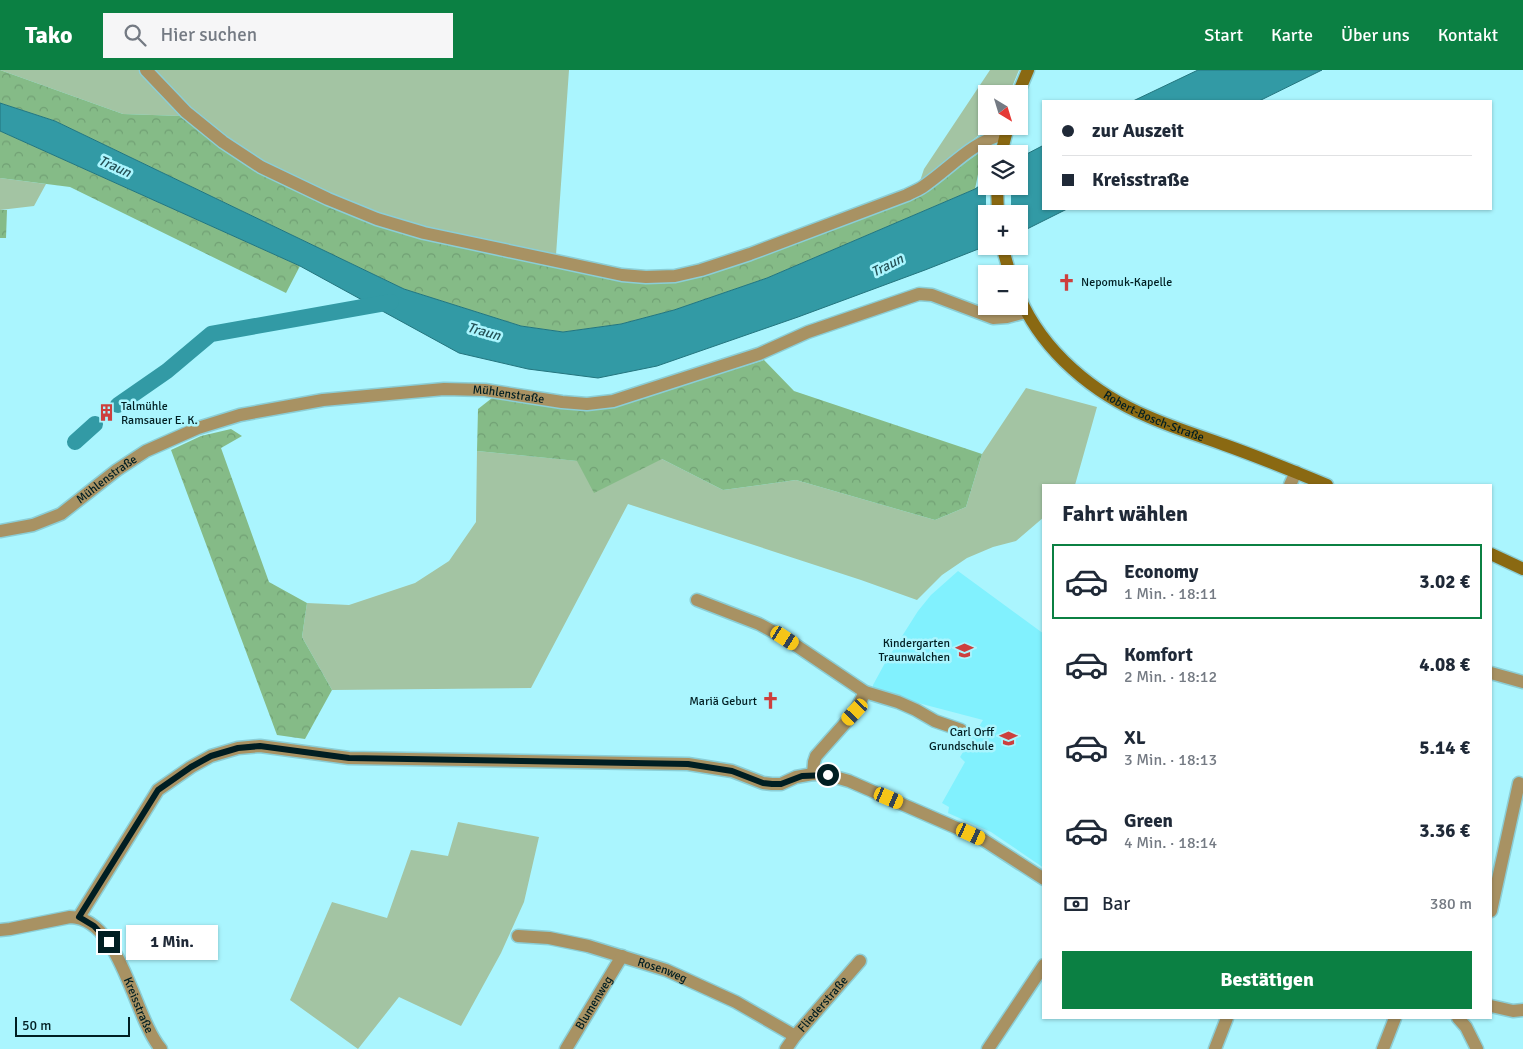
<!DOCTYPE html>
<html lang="de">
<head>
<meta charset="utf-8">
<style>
	:root { --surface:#fff; --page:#f6f6f7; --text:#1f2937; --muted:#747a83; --line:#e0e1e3; --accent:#0b8043 }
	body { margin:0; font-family:Signika,sans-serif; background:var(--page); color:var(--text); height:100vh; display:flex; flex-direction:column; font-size:19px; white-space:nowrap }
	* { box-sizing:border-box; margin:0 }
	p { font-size:16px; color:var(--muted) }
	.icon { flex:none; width:28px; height:28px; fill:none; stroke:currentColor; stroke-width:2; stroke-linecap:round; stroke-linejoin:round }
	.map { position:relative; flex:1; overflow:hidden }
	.details { position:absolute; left:1042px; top:414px; width:450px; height:535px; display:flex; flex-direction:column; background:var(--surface); border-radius:0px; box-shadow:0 1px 4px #0004 }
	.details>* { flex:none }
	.banner { position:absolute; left:1042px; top:30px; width:450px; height:110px; border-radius:0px; box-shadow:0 1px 4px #0004; display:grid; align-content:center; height:110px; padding:0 20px; background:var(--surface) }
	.needle { width:32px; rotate:142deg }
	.controls { position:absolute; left:978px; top:15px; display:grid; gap:10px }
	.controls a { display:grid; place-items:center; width:50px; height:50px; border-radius:0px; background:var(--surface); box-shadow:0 1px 4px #0004; font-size:25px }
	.scale { position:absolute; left:15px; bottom:12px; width:115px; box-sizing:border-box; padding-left:5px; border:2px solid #001e22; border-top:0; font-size:14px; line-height:18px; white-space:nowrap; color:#001e22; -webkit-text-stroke:4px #aaf5fe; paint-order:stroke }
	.end { position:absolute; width:22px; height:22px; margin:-11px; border:6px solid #001e22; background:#fff; box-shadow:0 0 0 2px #fff }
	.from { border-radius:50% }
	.bubble { position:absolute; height:35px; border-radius:0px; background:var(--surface); box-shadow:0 1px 4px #0004; font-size:16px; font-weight:700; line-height:35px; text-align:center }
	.car { position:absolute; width:15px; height:30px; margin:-15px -8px; border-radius:6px; box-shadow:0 0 4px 1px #0007; background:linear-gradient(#f5c518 24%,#345 0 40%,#f5c518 0 76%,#345 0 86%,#f5c518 0) }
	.banner b { display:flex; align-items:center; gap:18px; height:48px; font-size:19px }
	.banner b+b { border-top:1px solid var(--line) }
	.banner i { width:12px; height:12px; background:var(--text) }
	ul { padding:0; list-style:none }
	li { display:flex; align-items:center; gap:15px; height:75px; margin:0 10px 8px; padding:0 10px; border:2px solid transparent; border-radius:0px }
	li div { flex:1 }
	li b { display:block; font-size:19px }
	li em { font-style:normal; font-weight:700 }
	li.selected { border-color:var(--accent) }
	li>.icon { width:45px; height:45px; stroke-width:1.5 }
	h2 { padding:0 20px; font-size:22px; line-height:60px }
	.pay { display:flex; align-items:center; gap:12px; height:55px; padding:0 20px; font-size:19px }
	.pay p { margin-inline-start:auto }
	.action { display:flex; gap:10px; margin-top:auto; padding:10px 20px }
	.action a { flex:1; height:58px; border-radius:0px; background:var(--accent); color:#fff; font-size:20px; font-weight:700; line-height:58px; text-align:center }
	header { display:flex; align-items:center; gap:30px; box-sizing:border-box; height:70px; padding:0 25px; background:var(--accent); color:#fff }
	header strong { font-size:24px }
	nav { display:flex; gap:28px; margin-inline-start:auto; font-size:18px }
	.search { width:350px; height:45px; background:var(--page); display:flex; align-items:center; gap:12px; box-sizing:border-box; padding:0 18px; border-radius:0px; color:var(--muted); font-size:19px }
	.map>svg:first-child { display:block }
	.built { fill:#81f1fe }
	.grass { fill:#a3c4a3 }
	.forest { fill:url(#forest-crowns) }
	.water { fill:#329aa5; stroke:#23757e }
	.pier { fill:#aaf5fe }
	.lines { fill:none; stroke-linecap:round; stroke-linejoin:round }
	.canal { stroke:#329aa5; stroke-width:16 }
	.minor-casing { stroke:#8bced6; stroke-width:15 }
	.tertiary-casing { stroke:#8bced6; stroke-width:15 }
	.secondary-casing { stroke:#8bced6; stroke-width:15 }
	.minor { stroke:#a89263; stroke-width:12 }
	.tertiary { stroke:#a89263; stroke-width:12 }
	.secondary { stroke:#8a6912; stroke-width:12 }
	.route { stroke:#001e22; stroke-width:6 }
	.labels { text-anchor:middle; stroke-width:5; stroke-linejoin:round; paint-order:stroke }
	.poi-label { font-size:12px; fill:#001e22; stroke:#aaf5fe; text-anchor:end }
	.street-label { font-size:12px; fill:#001e22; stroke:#aaf5fe }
	.water-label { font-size:14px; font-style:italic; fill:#255156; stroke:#aaf5fe }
</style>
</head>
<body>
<header>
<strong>Tako</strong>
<div class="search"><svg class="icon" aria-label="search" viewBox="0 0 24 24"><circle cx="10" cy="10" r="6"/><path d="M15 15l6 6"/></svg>Hier suchen</div>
<nav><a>Start</a><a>Karte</a><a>Über uns</a><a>Kontakt</a></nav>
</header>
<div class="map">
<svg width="1523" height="979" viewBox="0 0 1523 979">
	<defs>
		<pattern id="forest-crowns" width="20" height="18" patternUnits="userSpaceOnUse" patternTransform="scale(1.25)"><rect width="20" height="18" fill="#85bb87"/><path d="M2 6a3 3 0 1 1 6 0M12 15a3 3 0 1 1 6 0" fill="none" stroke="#71a074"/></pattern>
	</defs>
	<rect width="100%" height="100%" fill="#aaf5fe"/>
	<path class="built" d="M958,501L1044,564V798L991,762L948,743L949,737L942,733L965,692L960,687L983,650L922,634L877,621L873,619V615L885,593L918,541L931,525Z"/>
	<path class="grass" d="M0,0H139L182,46L123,44Z
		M152,0H569L556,185L418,157L368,140L320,120L248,83L189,39Z
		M990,0H1019L1009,24H986V56H990L919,114L924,99Z
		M0,108L46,114L34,136L0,140Z
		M1026,318L1097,337L1075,415H1044V447L1016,471L993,477L967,488L942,505L917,530L861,510L628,434L531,618L332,620L302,567L307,533L349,535L415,513L449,491L476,452L477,381L578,391L662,389L723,420L796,410L935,450L966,437L982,384Z
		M458,752L539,767L524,832L501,883L461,956L399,927L358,979L290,930L332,832L387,848L411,780L448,786Z"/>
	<path class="forest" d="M0,0L123,44L182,46L365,149L675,211L954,100L983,80L975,119L767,208L674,240L621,254L563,262L521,256L404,219L55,51L0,33Z
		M0,61L300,196L286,223L70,117L0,108Z
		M0,140H7L6,168H0Z
		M764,290L794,321L982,384L966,437L935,450L796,410L723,420L662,389L594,423L577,391L477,381L478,339L492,328L569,339L613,337Z
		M231,359L242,366L221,378L269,512L307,533L302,567L332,620L305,669L277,665L171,380L201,366Z"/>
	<path class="water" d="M1198,0H1322L1259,31H1133Z
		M0,33L55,51L404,219L521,256L563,262L621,254L674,240L767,208L975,119L986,111V116H1019V88L1044,75V139H1067L1019,163V144H986V176L925,200L798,247L657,296L598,308L528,299L459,283L300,196L0,61Z"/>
	<path class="pier" d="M986,108V116H1011V144H986V150Z"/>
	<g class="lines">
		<path class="canal" d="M118,335L167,301L211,264L391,232
			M75,372L95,354"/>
		<defs>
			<g id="minor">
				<path d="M146,0L186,42L223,72L261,97L328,129L377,149L424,163L622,205L646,207L675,206L701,200L750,184L907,125C912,122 919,120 924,116C953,96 970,73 1006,63"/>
				<path d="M1290,415L1296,402"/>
				<path id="s1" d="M0,461L33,455L61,444L117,400L146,381L198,358L240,345L323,330L444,319L485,320L562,332L587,334L613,331L759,284L808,262L919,224L932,225L993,248L1007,247L1026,242"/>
				<path d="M697,530L759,554L785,568L865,622L898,632L916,640L935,651L961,660"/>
				<path d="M1491,603L1523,612"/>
				<path d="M813,704L814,692L816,686L855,642L865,622"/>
				<path d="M1491,841L1519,713"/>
				<path d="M79,847L158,720L191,697L211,686L238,678L260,676L349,688L688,694L732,701L763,713L772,714H781L796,707L813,704L828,705L849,711L982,769L1044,809"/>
				<path id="s2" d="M518,866L549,868L588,876L666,900L736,932L795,966"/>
				<path d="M1491,936L1513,941L1523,940"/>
				<path d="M1458,948L1466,957L1477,979"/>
				<path id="s3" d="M566,979L622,886"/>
				<path id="s4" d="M786,979L795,966L860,891"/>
				<path d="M988,979L1044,895"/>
				<path d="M1215,979L1227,948"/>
				<path d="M1383,979L1395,948"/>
			</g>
			<g id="tertiary">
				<path id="s5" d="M0,860L10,859L70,847C121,848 133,946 161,979"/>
			</g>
			<g id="secondary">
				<path d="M1018,24L1028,0"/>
				<path d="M1001,84L1008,56"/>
				<path d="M997,116L998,144"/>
				<path d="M1002,176L1010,204"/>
				<path id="s6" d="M1019,226C1043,282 1094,324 1149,347C1174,358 1200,366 1225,375C1259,387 1293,401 1327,415"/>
				<path d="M1491,484L1523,499"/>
			</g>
		</defs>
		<use href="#minor" class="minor-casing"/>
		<use href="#tertiary" class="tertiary-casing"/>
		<use href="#secondary" class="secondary-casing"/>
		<use href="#minor" class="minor"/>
		<use href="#tertiary" class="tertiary"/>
		<use href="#secondary" class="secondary"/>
	</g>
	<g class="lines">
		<path class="route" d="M109,872L94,856L79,847L158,720L191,697L211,686L238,678L260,676L349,688L688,694L732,701L763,713L772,714H781L802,706L828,705"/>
	</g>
	<defs>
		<symbol id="church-bare" viewBox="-9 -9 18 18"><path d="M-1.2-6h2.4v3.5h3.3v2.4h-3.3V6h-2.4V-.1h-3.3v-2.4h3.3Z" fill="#cd3f3d" stroke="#aaf5fe" stroke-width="2.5" paint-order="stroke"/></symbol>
		<symbol id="building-bare" viewBox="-9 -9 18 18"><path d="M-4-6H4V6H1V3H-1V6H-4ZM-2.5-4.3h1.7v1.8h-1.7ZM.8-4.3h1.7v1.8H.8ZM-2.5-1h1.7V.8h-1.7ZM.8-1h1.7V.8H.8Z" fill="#cd3f3d" stroke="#aaf5fe" stroke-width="2.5" paint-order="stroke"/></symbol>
		<symbol id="school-bare" viewBox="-9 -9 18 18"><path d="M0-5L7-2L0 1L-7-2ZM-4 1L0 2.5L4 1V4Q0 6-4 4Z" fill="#cd3f3d" stroke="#aaf5fe" stroke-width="2.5" paint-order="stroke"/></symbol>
	</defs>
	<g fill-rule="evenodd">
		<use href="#church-bare" x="1054" y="200" width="25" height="25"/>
		<use href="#building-bare" x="94" y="330" width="25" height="25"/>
		<use href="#school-bare" x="952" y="568" width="25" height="25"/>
		<use href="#church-bare" x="758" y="618" width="25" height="25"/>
		<use href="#school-bare" x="996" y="656" width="25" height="25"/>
	</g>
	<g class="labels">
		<g class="poi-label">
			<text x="1081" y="216" text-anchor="start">Nepomuk-Kapelle</text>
			<text x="121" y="340" text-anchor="start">Talmühle<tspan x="121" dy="14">Ramsauer E. K.</tspan></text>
			<text x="950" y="577">Kindergarten<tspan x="950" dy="14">Traunwalchen</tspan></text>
			<text x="757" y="635">Mariä Geburt</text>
			<text x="994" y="666">Carl Orff<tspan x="994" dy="14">Grundschule</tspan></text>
		</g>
		<g class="street-label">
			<text dy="4" stroke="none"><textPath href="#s1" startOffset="541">Mühlenstraße</textPath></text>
			<text dy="4" stroke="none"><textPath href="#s6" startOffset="186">Robert-Bosch-Straße</textPath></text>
			<text dy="4" stroke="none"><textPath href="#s1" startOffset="121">Mühlenstraße</textPath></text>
			<text dy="4" stroke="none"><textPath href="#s2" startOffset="149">Rosenweg</textPath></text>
			<text dy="4" stroke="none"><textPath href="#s3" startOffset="54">Blumenweg</textPath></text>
			<text dy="4" stroke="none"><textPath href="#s4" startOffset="58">Fliederstraße</textPath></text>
			<text dy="4" stroke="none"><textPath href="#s5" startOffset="189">Kreisstraße</textPath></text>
		</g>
		<g class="water-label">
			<text transform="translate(115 96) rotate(24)" y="5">Traun</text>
			<text transform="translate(887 195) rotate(-27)" y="5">Traun</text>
			<text transform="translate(484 261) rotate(16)" y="5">Traun</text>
		</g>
	</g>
</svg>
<div class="controls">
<a><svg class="needle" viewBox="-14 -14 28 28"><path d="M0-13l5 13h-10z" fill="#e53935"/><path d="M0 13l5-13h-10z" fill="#747a83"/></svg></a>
<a><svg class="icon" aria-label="layers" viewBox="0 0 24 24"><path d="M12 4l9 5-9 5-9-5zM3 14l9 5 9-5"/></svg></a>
<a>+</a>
<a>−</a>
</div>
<div class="scale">50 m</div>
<i class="end from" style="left:828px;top:705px"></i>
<i class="end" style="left:109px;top:872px"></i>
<div class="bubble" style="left:126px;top:855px;width:92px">1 Min.</div>
<i class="car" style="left:785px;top:568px;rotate:123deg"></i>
<i class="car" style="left:855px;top:642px;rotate:223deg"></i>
<i class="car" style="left:889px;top:728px;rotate:113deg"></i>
<i class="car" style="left:971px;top:764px;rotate:115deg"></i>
<div class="banner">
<b><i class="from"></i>zur Auszeit</b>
<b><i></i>Kreisstraße</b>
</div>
<section class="details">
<h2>Fahrt wählen</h2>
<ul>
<li class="selected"><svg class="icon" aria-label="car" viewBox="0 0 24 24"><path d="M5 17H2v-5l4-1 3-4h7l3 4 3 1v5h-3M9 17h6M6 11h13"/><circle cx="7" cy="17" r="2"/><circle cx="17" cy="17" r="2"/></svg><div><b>Economy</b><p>1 Min. · 18:11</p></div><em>3.02 €</em></li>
<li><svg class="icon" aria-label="car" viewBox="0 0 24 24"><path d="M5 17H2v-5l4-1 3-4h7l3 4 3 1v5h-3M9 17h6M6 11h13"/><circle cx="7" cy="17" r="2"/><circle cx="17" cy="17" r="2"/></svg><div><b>Komfort</b><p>2 Min. · 18:12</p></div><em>4.08 €</em></li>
<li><svg class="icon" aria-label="car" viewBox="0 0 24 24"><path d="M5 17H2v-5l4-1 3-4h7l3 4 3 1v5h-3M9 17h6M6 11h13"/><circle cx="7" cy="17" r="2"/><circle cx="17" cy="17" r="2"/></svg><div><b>XL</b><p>3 Min. · 18:13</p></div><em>5.14 €</em></li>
<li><svg class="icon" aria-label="car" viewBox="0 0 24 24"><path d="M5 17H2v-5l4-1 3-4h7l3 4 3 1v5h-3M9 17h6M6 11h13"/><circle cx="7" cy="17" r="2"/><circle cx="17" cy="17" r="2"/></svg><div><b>Green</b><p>4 Min. · 18:14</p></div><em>3.36 €</em></li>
</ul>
<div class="pay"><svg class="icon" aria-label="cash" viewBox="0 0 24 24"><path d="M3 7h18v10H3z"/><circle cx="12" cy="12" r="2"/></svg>Bar<p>380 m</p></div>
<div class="action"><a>Bestätigen</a></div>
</section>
</div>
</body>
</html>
